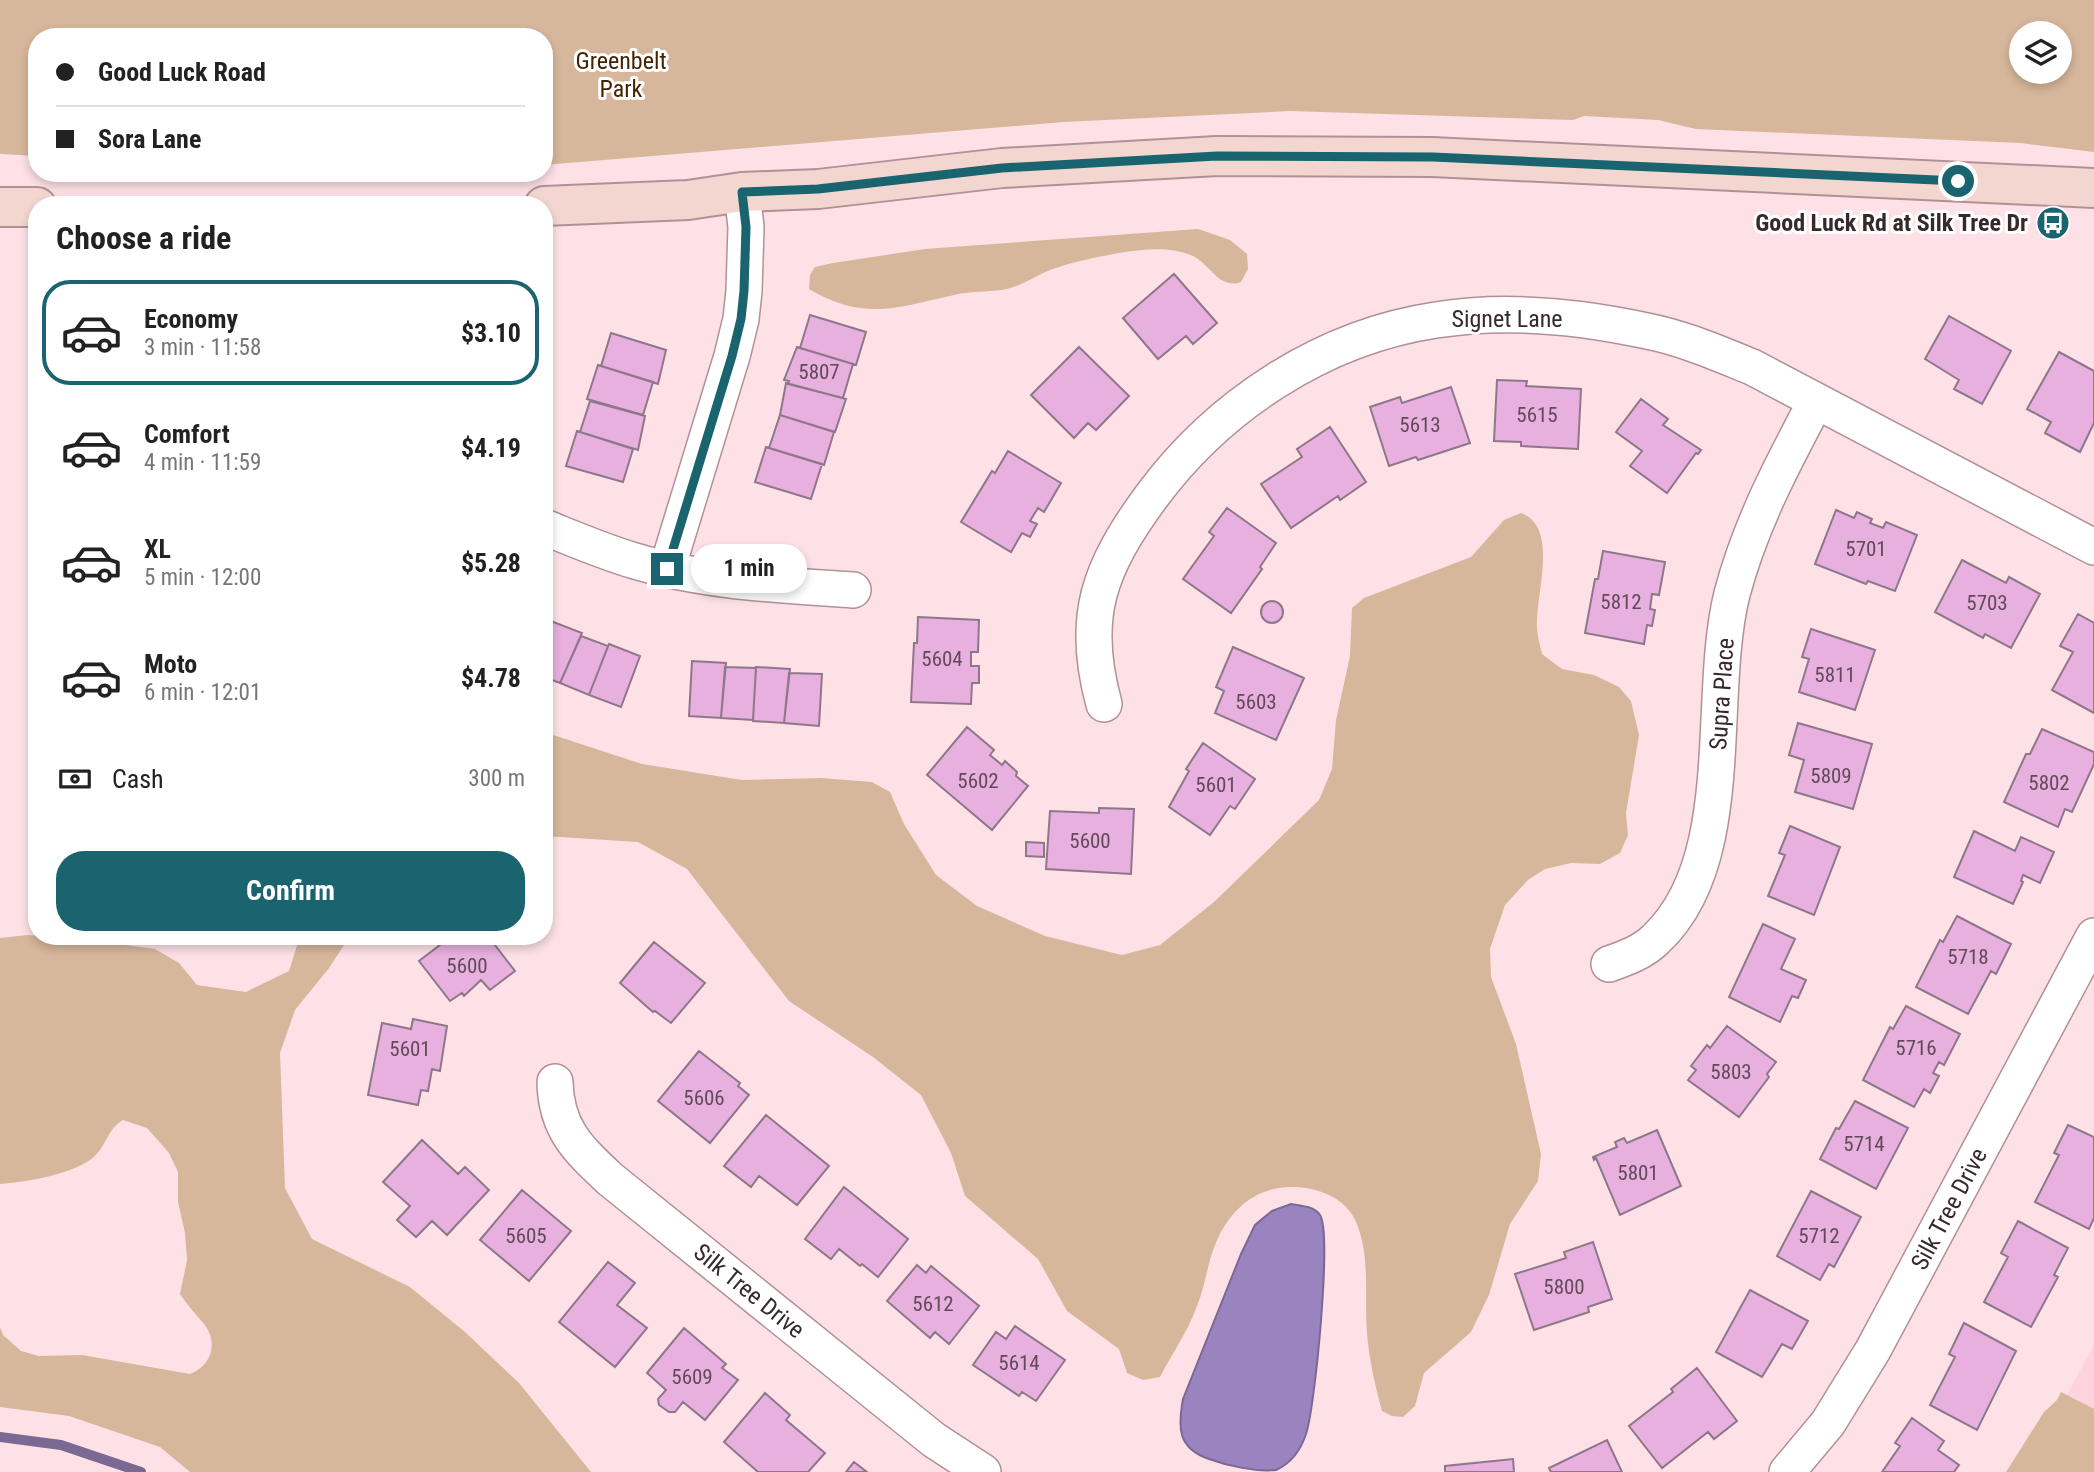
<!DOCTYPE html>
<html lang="en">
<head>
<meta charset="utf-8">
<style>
	:root { --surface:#fff; --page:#f2f2f2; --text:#222; --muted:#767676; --line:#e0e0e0; --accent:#19646f }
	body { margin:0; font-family:"Roboto Condensed",sans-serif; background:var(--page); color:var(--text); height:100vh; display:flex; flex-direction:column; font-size:26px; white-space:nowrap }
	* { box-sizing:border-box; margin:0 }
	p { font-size:23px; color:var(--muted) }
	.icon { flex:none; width:38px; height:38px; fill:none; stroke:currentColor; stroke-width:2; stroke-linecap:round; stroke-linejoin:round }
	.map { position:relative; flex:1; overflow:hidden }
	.drawer { position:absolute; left:28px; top:196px; width:525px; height:749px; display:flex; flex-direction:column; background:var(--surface); border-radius:28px; box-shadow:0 4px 10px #0003 }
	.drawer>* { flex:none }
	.guide { position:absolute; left:28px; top:28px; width:525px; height:154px; border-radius:28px; box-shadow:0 4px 10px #0003; display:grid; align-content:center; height:154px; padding:0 28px; background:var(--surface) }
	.controls { position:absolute; left:2009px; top:21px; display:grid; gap:14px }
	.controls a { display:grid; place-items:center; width:63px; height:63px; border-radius:50%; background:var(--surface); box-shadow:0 4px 10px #0003; font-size:35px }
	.end { position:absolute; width:32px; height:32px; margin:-16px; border:9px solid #19646f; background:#fff; box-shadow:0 0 0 4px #fff }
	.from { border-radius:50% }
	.bubble { position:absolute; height:49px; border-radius:24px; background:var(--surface); box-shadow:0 4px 10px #0003; font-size:23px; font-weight:700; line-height:49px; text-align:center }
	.guide b { display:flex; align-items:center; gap:24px; height:66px; font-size:26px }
	.guide b+b { border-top:2px solid var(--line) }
	.guide i { width:18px; height:18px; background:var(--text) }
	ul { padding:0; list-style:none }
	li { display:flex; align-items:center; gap:21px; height:105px; margin:0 14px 10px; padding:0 14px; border:4px solid transparent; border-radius:28px }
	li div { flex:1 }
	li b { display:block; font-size:26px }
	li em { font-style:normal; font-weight:700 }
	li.active { border-color:var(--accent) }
	li>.icon { width:63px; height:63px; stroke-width:1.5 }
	h2 { padding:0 28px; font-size:32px; line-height:84px }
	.pay { display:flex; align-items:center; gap:18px; height:77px; padding:0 28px; font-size:26px }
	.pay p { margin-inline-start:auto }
	.button { display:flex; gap:14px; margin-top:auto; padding:14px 28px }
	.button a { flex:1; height:80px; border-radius:28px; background:var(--accent); color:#fff; font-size:28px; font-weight:700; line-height:80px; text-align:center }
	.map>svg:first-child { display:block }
	.built { fill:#fed3dd }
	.green { fill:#d7b79b; fill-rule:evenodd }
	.water { fill:#9a84bf; stroke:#7c6993; stroke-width:2 }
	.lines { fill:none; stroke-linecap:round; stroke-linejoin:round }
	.stream { stroke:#7c6993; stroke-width:10 }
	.building { fill:#e7b0df; stroke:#8e778a; stroke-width:2 }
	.minor-casing { stroke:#b19098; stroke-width:38 }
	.secondary-casing { stroke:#b19098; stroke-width:42 }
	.minor { stroke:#fff; stroke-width:35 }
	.secondary { stroke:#f3d6d0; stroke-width:38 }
	.route { stroke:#19646f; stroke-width:9 }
	.labels { text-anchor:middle; stroke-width:6; stroke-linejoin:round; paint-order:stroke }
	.number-label { font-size:21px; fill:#624b59 }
	.park-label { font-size:24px; fill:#452300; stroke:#fff }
	.poi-label { font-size:24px; font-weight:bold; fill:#36292c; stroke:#fff; text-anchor:end }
	.street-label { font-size:24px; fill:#36292c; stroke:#fff }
</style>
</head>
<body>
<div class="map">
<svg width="2094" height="1472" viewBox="0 0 2094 1472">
	<rect width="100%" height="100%" fill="#fde1e7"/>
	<path class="built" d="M2094,1345V1472H2025Z"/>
	<path class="green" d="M0,0H2094V152L2020,143L1696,129L1658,120L1584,116L1573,120L1538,119L1290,111L1064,122L544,165V37H37V156L0,154ZM2021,33H2060V72H2021Z
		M1198,229L1230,240L1247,254L1248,269L1241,282C1219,290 1210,264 1193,256C1170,246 1143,249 1119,253C1098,257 1076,261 1056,268C1039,273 1024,285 1007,289C993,292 978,291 964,293C902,305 869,324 809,289L810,275L815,267L833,263L925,249Z
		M1521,513C1560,527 1535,596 1537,626C1537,635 1540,645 1542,654L1562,669L1594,675L1619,687L1631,701L1639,735L1626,813L1628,835L1620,853L1600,864L1571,863L1545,869L1528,880L1505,905L1490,949L1491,977L1516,1044L1541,1154L1538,1181L1510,1224L1489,1295L1471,1332L1424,1373L1415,1406L1403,1417L1392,1416L1382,1411C1375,1385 1369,1359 1367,1333C1364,1296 1371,1257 1356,1222C1348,1203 1330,1193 1311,1189C1265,1180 1232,1203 1215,1245C1207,1265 1205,1287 1197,1306C1188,1331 1172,1354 1160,1377L1143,1380L1127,1373L1119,1349L1067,1311L1038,1259L965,1196L951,1153L921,1095L873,1057L789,1001L687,869L638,842L544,836V732L642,764L742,780L821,778L872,782L890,792L904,824L936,875L977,906L1045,936L1122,955L1160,945L1214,902L1319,800L1332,769L1336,720L1350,656L1352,608L1364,598L1471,557L1504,520Z
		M27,935L88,940L155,949L179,963L197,985L246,992L289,971L300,936H350L329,968L295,1010L280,1053L285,1188L312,1239L410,1287L465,1332L519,1383L591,1472H190L160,1447L69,1416L0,1407V1327L3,1335L21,1351L39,1356L82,1355L190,1374C211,1366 219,1343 204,1324C196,1314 187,1305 180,1294L187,1260L185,1233L178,1202V1172L169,1153L147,1128L123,1120C108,1129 107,1143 96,1155C77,1174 26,1182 0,1184V938Z
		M2061,1392L2094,1409V1472H2006L2044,1412L2057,1400Z"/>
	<path class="water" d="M1291,1204C1301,1206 1314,1206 1320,1215C1332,1234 1315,1408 1306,1434C1301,1449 1292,1463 1276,1470C1256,1472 1228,1466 1209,1459C1177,1448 1178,1427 1183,1399L1241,1254L1255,1225L1272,1211Z"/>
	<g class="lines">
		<path class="stream" d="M0,1437L61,1445L141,1472"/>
	</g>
	<path class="building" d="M1174,274L1217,323L1193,344L1186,336L1158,359L1123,318Z
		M810,315L866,332L856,365L800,348Z
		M1949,316L2011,351L1982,404L1954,389L1959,380L1925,359Z
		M611,333L666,350L658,384L601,366Z
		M797,347L853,364L843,398L788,384L789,381L784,380Z
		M1079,347L1129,396L1096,430L1088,423L1074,438L1031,395Z
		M2059,352L2094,371V423L2080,452L2045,433L2051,422L2027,409Z
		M598,365L653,382L643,415L587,399Z
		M1497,380L1527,381L1526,386L1581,389L1578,449L1521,446V442L1494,441Z
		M786,383L846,399L835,432L780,415Z
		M1451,387L1470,443L1418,460L1416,457L1389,466L1370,407L1400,397L1402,403Z
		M1641,399L1668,419L1663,425L1701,450L1698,454L1696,453L1667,493L1630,466L1642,451L1616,432Z
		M590,401L645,416L638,450L580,432Z
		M780,415L834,432L824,465L769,448Z
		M1330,427L1366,482L1340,500L1338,496L1291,528L1261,484L1302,457L1297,449Z
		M577,431L633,449L623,482L566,466Z
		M766,447L822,464L811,499L755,482Z
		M1008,451L1061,483L1044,512L1038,508L1030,521L1037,524L1030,537L1022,533L1011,552L961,522L992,471L995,473Z
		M1227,508L1276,543L1260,567L1262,569L1231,613L1183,579L1214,536L1209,532Z
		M1836,510L1854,518L1857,512L1872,519L1870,523L1883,528L1886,522L1917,535L1895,591L1868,581L1866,584L1815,564Z
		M1603,551L1665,562L1659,595L1652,594L1650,609L1655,610L1652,626L1647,625L1644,644L1585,633L1595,579H1598Z
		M1962,560L2006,583L2009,577L2040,594L2011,648L1985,634L1983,638L1935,612Z
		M1261 612a11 11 0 1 1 22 0a11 11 0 1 1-22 0Z
		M2078,614L2094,623V713L2052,690L2073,652L2060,646Z
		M918,617L979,620L978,652H971V666H979V683H972L971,704L911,702L914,643H917Z
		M548,620L582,633L560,683L544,677V630Z
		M1811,629L1875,650L1855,710L1799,692L1809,659L1802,657Z
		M581,636L608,646L589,695L560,683Z
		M609,644L640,656L621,707L589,695Z
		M1233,647L1304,678L1276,740L1215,713L1224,691L1216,687Z
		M692,661L726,663L721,718L689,716Z
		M725,667L756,668L753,720L721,718Z
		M756,667L790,669L784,723L753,721Z
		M789,673L822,674L819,726L784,723Z
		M1798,723L1872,744L1853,809L1795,792L1804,760L1789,755Z
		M967,727L994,750L990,755L1002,765L1005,761L1017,772L1016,776L1028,786L992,830L927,775Z
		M2042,729L2094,752V764L2072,812L2065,809L2058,827L2004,802L2026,754H2030Z
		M1203,743L1255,779L1235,809L1230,806L1210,835L1169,807L1189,771L1186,769Z
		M1099,808L1134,809L1131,874L1046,869L1050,811L1099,813Z
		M1790,826L1840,847L1814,915L1768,896L1785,855L1779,853Z
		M1974,831L2015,851L2021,837L2054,852L2040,883L2023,875L2021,881L2023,882L2013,904L1954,877Z
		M1026,842L1044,843V857L1026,856Z
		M1957,916L2011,944L1996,974L1991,971L1968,1014L1916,987L1940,940L1943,942Z
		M1763,924L1795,939L1781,969L1806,980L1798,998L1792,996L1780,1022L1729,997Z
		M436,936H488L515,971L490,990L481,980L464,996L462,993L450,1001L419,961L440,945Z
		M654,942L705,983L671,1023L655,1011L653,1012L620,983Z
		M1906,1006L1960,1034L1944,1065L1939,1062L1933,1073L1939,1076L1930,1093L1924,1089L1914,1107L1863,1080L1890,1027L1893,1029Z
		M413,1019L447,1026L440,1071L432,1069L428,1091L421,1090L418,1105L368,1095L382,1023L411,1029Z
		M1727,1026L1776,1062L1767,1074L1769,1077L1739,1117L1688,1080L1696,1070L1691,1066L1707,1045L1710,1048Z
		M699,1051L740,1083L738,1086L749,1095L710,1143L658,1101Z
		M1855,1101L1908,1128L1876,1189L1820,1159L1836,1128L1839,1129Z
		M766,1115L829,1166L797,1205L759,1176L751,1187L724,1166Z
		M2068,1125L2094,1137V1218L2089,1229L2035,1202L2059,1155L2054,1153Z
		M1657,1130L1681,1186L1620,1215L1596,1158L1594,1160L1593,1157L1617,1147L1615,1142L1624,1138L1627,1143Z
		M422,1140L458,1174L465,1167L489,1190L447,1235L432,1221L416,1237L397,1220L410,1206L383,1182Z
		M844,1187L908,1239L878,1277L862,1264L860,1266L839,1249L831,1259L805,1239Z
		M522,1190L571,1231L529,1281L480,1240Z
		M1811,1191L1861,1217L1834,1267L1829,1264L1820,1280L1777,1256Z
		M2018,1221L2068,1248L2054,1275L2058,1277L2031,1327L1984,1302L2008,1257L2001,1253Z
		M1593,1242L1612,1299L1588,1307L1589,1312L1534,1330L1515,1274L1566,1258L1564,1252Z
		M608,1262L635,1283L617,1305L647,1328L615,1367L559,1322Z
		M917,1265L926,1273L931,1266L979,1306L949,1344L935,1332L930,1338L887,1301Z
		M1750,1290L1808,1321L1792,1349L1782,1344L1762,1377L1716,1352Z
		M1964,1323L2016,1351L1977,1430L1930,1405L1955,1357L1949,1354Z
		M1015,1326L1065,1360L1036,1401L1022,1392L1019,1396L973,1365L996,1332L1006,1339Z
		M684,1328L726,1364L722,1368L738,1380L705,1420L683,1402L675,1412H669L659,1405L658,1399L666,1390L647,1373Z
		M1697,1368L1737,1421L1714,1439L1708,1432L1662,1468L1629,1426L1673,1392L1671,1389Z
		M765,1393L790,1415L786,1420L825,1453L808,1472H758L724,1442Z
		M1912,1418L1944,1441L1938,1450L1959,1465L1954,1472H1882L1900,1446L1895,1443Z
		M1607,1440L1622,1472H1551L1549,1468Z
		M1513,1459L1514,1472H1445V1466Z
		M854,1462L867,1472H846Z"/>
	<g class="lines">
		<defs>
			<path id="minor" d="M544,527C574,539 604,552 635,561C705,582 781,585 853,590
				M667,569L732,356L741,319L744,291L746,227L742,192
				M1104,704C1080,617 1099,568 1151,497C1218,406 1322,337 1436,320C1505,309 1578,316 1647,331C1683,338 1717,353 1752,367L2094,547
				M1609,964C1626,958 1643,952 1656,939C1740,860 1706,697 1732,594C1750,525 1783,463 1816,401
				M555,1082C556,1129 578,1149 610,1179L934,1440L983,1472
				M1787,1472L1828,1423L1873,1350L2094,936"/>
			<path id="secondary" d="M544,206L688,200L742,192L818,189L1002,168L1217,156L1432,157L2094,188
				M0,207H37"/>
		</defs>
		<use href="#minor" class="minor-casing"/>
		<use href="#secondary" class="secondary-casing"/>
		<use href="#minor" class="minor"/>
		<use href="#secondary" class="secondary"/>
	</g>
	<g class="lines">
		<path class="route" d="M667,569L732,356L741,319L744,291L746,227L742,192L818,189L1002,168L1217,156L1433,157L1958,181"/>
	</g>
	<defs>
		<symbol id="bus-disc" viewBox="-11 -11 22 22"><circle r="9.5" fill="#19646f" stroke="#fff"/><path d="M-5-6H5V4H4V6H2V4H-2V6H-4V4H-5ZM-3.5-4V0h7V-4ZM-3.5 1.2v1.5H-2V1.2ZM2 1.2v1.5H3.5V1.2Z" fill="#fff"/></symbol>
	</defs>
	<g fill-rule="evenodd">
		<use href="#bus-disc" x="2034" y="204" width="38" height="38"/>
	</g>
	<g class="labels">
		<g class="number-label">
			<text x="819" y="379">5807</text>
			<text x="1537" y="422">5615</text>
			<text x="1420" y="432">5613</text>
			<text x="1866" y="556">5701</text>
			<text x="1621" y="609">5812</text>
			<text x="1987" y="610">5703</text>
			<text x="942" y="666">5604</text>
			<text x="1835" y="682">5811</text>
			<text x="1256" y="709">5603</text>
			<text x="1831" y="783">5809</text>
			<text x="978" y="788">5602</text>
			<text x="2049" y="790">5802</text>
			<text x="1216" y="792">5601</text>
			<text x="1090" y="848">5600</text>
			<text x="1968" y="964">5718</text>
			<text x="467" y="973">5600</text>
			<text x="1916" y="1055">5716</text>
			<text x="410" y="1056">5601</text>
			<text x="1731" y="1079">5803</text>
			<text x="704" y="1105">5606</text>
			<text x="1864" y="1151">5714</text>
			<text x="1638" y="1180">5801</text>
			<text x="526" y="1243">5605</text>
			<text x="1819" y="1243">5712</text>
			<text x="1564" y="1294">5800</text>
			<text x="933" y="1311">5612</text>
			<text x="1019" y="1370">5614</text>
			<text x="692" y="1384">5609</text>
		</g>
		<g class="park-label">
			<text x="621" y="69">Greenbelt<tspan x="621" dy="28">Park</tspan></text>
		</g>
		<g class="poi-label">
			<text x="2028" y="231">Good Luck Rd at Silk Tree Dr</text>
		</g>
		<g class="street-label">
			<text x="1507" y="327">Signet Lane</text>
			<text transform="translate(1722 694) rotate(-86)" y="8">Supra Place</text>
			<text transform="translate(1949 1209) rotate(-62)" y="8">Silk Tree Drive</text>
			<text transform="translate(749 1291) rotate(39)" y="8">Silk Tree Drive</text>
		</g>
	</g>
</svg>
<div class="controls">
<a><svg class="icon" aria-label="layers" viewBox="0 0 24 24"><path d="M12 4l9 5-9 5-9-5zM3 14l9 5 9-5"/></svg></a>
</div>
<i class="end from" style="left:1958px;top:181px"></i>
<i class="end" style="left:667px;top:569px"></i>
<div class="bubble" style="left:691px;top:544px;width:116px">1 min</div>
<div class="guide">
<b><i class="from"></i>Good Luck Road</b>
<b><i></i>Sora Lane</b>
</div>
<section class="drawer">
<h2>Choose a ride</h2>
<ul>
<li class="active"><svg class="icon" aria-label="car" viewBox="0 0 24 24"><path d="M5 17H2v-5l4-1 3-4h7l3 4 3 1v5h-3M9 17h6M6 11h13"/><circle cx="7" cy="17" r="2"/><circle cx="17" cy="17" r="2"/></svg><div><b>Economy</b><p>3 min · 11:58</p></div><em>$3.10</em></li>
<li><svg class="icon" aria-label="car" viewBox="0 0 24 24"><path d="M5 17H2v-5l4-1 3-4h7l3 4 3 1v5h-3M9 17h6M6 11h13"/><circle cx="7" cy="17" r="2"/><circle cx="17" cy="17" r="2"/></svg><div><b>Comfort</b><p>4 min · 11:59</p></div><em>$4.19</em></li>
<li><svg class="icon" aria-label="car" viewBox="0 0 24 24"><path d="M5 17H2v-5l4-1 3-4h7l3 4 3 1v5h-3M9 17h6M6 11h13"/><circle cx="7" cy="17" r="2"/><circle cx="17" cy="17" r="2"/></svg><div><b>XL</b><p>5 min · 12:00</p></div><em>$5.28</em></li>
<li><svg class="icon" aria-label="car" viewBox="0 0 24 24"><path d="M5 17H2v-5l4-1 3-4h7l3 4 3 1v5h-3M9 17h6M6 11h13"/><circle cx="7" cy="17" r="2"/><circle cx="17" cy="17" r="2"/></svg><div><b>Moto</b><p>6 min · 12:01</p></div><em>$4.78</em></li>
</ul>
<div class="pay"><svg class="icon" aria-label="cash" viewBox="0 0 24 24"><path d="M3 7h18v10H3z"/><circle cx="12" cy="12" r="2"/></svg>Cash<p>300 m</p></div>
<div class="button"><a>Confirm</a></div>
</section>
</div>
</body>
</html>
